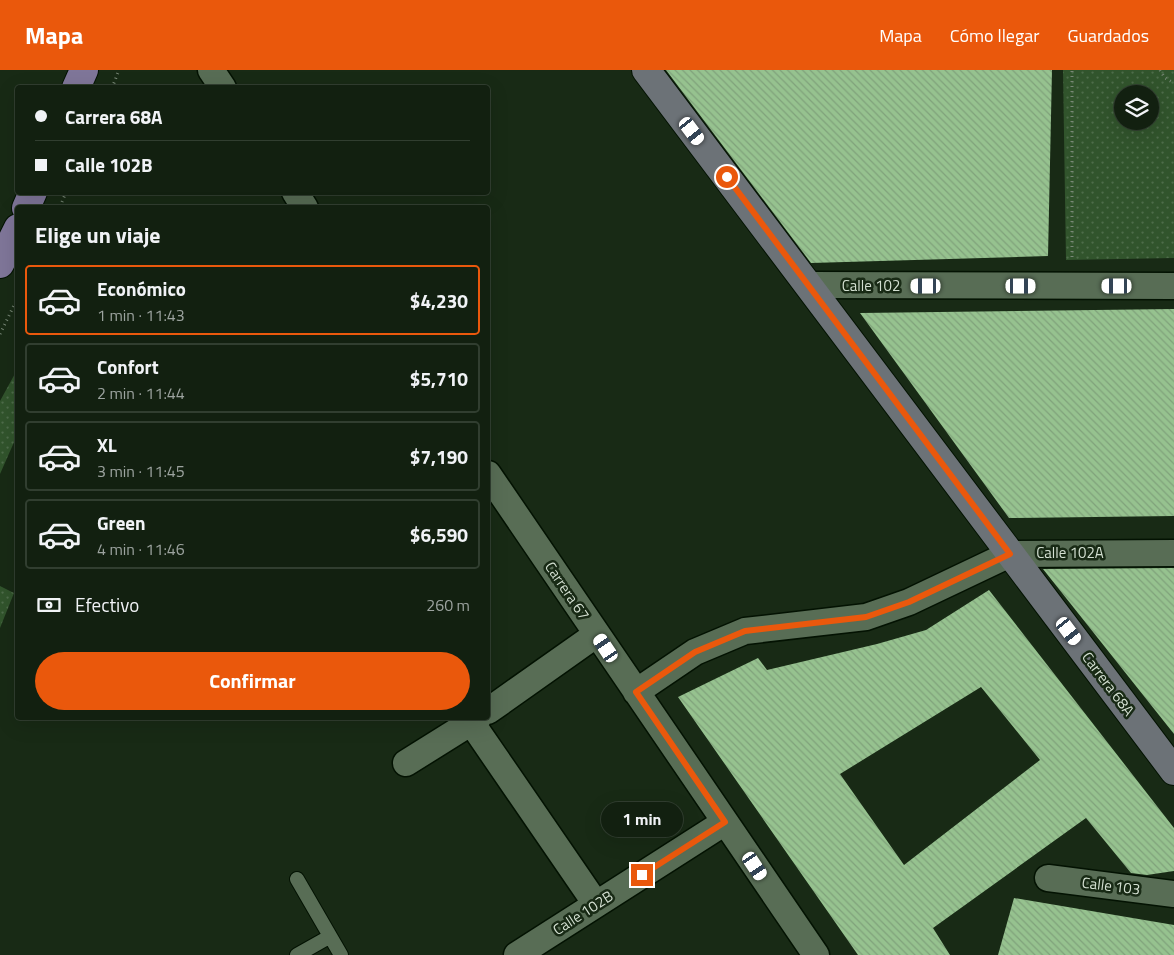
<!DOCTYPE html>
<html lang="es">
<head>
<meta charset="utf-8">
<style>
	:root { --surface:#122010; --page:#1b2819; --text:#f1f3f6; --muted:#9ca39f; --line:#313e30; --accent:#ea580c }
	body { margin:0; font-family:"Titillium Web",sans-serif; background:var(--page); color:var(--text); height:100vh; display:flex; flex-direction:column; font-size:19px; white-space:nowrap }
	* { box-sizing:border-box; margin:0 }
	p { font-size:16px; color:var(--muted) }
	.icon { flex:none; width:28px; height:28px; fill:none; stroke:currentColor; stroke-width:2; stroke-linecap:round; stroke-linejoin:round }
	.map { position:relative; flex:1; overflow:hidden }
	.sheet { position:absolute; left:15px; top:135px; width:475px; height:515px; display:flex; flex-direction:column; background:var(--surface); border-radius:5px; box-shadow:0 5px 20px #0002,0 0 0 1px var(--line) }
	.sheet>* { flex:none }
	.banner { position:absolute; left:15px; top:15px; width:475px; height:110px; border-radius:5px; box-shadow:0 5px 20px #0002,0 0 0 1px var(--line); display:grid; align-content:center; height:110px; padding:0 20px; background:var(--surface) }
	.controls { position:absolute; left:1114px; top:15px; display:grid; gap:10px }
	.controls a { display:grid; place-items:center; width:45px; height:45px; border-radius:50%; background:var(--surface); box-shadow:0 5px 20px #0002,0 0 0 1px var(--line); font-size:25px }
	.end { position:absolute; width:22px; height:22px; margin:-11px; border:6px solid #ea580c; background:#fff; box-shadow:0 0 0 2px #fff }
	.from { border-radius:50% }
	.bubble { position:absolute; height:35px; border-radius:18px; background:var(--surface); box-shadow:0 5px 20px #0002,0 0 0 1px var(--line); font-size:16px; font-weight:700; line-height:35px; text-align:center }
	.car { position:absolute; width:15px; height:30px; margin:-15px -8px; border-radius:6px; box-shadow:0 0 4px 1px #0007; background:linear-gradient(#fff 24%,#345 0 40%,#fff 0 76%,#345 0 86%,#fff 0) }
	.banner b { display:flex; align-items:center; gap:18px; height:48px; font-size:19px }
	.banner b+b { border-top:1px solid var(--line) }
	.banner i { width:12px; height:12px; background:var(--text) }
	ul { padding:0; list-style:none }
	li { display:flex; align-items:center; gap:15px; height:70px; margin:0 10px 8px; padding:0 10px; border:2px solid var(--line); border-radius:5px }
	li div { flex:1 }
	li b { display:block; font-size:19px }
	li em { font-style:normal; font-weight:700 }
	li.on { border-color:var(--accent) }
	li>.icon { width:45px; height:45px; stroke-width:1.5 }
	h2 { padding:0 20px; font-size:22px; line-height:60px }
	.pay { display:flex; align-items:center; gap:12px; height:55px; padding:0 20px; font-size:19px }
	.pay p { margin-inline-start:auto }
	.action { display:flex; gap:10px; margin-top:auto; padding:10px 20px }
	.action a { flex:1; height:58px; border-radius:30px; background:var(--accent); color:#fff; font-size:20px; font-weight:700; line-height:58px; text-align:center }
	header { display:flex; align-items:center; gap:30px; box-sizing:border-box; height:70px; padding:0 25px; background:var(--accent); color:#fff }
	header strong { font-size:24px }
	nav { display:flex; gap:28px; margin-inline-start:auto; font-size:18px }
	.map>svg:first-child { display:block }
	.park { fill:url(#park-dots); fill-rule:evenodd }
	.building { fill:url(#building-back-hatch); fill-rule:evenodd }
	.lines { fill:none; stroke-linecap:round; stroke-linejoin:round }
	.lane-casing { stroke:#031202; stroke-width:16 }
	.street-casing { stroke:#031202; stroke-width:29 }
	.secondary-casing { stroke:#031202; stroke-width:30 }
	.primary-casing { stroke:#031202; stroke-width:30 }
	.path { stroke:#798877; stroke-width:3; stroke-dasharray:1 4; stroke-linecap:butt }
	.lane { stroke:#586d55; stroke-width:14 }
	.street { stroke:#586d55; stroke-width:26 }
	.secondary { stroke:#6c7277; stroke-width:28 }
	.primary { stroke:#7f7699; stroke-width:28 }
	.route { stroke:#ea580c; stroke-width:6 }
	.labels { text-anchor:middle; stroke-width:5; stroke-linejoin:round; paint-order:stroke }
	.street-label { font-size:15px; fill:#d3dfd1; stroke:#182a15 }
</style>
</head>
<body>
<header>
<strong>Mapa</strong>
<nav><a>Mapa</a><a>Cómo llegar</a><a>Guardados</a></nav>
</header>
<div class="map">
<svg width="1174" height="885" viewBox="0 0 1174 885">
	<defs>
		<pattern id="park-dots" width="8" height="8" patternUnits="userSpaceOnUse" patternTransform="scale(1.25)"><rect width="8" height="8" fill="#31542c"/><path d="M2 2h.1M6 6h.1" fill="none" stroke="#4e6c4a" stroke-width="1.8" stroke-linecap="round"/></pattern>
		<pattern id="building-back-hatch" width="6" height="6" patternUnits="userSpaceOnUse" patternTransform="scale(1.25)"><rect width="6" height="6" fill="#96c28f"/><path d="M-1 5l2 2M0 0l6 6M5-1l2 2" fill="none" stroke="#80a27b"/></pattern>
	</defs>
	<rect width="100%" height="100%" fill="#182a15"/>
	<path class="park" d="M1063,0H1174V188L1066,190ZM1122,24H1150V51H1122Z
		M17,300V372L15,370L0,404V331Z
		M0,516L14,523L0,558Z"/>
	<path class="building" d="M666,0H1052L1048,186L811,193Z
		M1174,239V446L1009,448L860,243Z
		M1174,498V664L1043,499Z
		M989,520L1174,758V801L1147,805L1131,803L1086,748L933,858L950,885H858L678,627L758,588L767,600L877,574L926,560ZM981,617L1040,690L904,795L840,704Z
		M1014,828L1174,855V885H998Z"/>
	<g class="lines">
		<defs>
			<path id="lane" d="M297,809L341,885
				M297,885L329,867"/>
			<path id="street" d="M211,0L223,18
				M295,122L305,138
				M808,215L1174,216
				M488,404L816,885
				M636,622L695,582L745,561L866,547L909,532L1010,484L1174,483
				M488,641L597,564
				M471,652L596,834
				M406,693L478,648
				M1048,808L1174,824
				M517,885L725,752"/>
			<path id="secondary" d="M646,0L1174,701"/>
			<path id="primary" d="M76,18L84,0
				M26,138L33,122
				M0,194L18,158"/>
		</defs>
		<use href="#lane" class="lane-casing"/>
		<use href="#street" class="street-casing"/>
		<use href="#secondary" class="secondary-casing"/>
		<use href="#primary" class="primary-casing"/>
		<path class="path" d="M1160,0L1165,8L1174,13
			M112,18L119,0
			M62,132L66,122
			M1072,187V0
			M0,264L18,227"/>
		<use href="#lane" class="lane"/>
		<use href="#street" class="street"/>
		<use href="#secondary" class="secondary"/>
		<use href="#primary" class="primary"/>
	</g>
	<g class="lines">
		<path class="route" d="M642,805L725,752L636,622L695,582L745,561L866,547L909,532L1010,484L727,107"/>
	</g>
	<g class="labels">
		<g class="street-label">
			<text x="871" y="221">Calle 102</text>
			<text x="1070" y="488">Calle 102A</text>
			<text transform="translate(567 521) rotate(56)" y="5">Carrera 67</text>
			<text transform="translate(1108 614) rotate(53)" y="5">Carrera 68A</text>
			<text transform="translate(1111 816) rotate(7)" y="5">Calle 103</text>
			<text transform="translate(583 843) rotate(-33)" y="5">Calle 102B</text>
		</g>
	</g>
</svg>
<div class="controls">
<a><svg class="icon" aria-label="layers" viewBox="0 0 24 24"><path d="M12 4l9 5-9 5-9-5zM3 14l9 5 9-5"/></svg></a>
</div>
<i class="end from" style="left:727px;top:107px"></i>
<i class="end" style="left:642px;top:805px"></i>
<div class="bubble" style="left:601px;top:732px;width:82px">1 min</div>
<i class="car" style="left:692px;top:61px;rotate:143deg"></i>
<i class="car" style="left:926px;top:216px;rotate:270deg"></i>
<i class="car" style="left:1021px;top:216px;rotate:90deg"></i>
<i class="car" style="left:1117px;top:216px;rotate:270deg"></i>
<i class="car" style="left:1069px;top:561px;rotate:143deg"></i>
<i class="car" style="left:606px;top:578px;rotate:326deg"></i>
<i class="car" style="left:755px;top:796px;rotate:146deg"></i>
<div class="banner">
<b><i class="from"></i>Carrera 68A</b>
<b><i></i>Calle 102B</b>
</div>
<section class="sheet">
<h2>Elige un viaje</h2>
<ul>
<li class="on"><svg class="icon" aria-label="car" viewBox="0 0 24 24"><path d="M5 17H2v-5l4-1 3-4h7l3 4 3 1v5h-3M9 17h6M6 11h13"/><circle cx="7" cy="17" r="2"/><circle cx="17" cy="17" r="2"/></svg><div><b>Económico</b><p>1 min · 11:43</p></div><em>$4,230</em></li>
<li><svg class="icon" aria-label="car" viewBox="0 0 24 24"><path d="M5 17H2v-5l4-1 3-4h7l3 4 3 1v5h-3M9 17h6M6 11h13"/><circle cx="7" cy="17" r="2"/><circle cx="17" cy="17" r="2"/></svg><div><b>Confort</b><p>2 min · 11:44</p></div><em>$5,710</em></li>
<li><svg class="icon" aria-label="car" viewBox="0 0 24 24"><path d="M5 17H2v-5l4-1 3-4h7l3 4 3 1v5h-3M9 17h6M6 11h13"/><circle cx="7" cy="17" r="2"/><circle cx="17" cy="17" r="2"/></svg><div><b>XL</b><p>3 min · 11:45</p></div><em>$7,190</em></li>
<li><svg class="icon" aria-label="car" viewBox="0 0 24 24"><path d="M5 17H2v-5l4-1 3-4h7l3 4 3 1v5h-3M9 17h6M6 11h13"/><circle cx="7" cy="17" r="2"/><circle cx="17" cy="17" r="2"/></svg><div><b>Green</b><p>4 min · 11:46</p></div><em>$6,590</em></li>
</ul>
<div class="pay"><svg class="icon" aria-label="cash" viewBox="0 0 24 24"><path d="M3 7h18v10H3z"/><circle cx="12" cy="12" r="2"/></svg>Efectivo<p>260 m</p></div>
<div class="action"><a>Confirmar</a></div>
</section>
</div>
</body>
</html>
